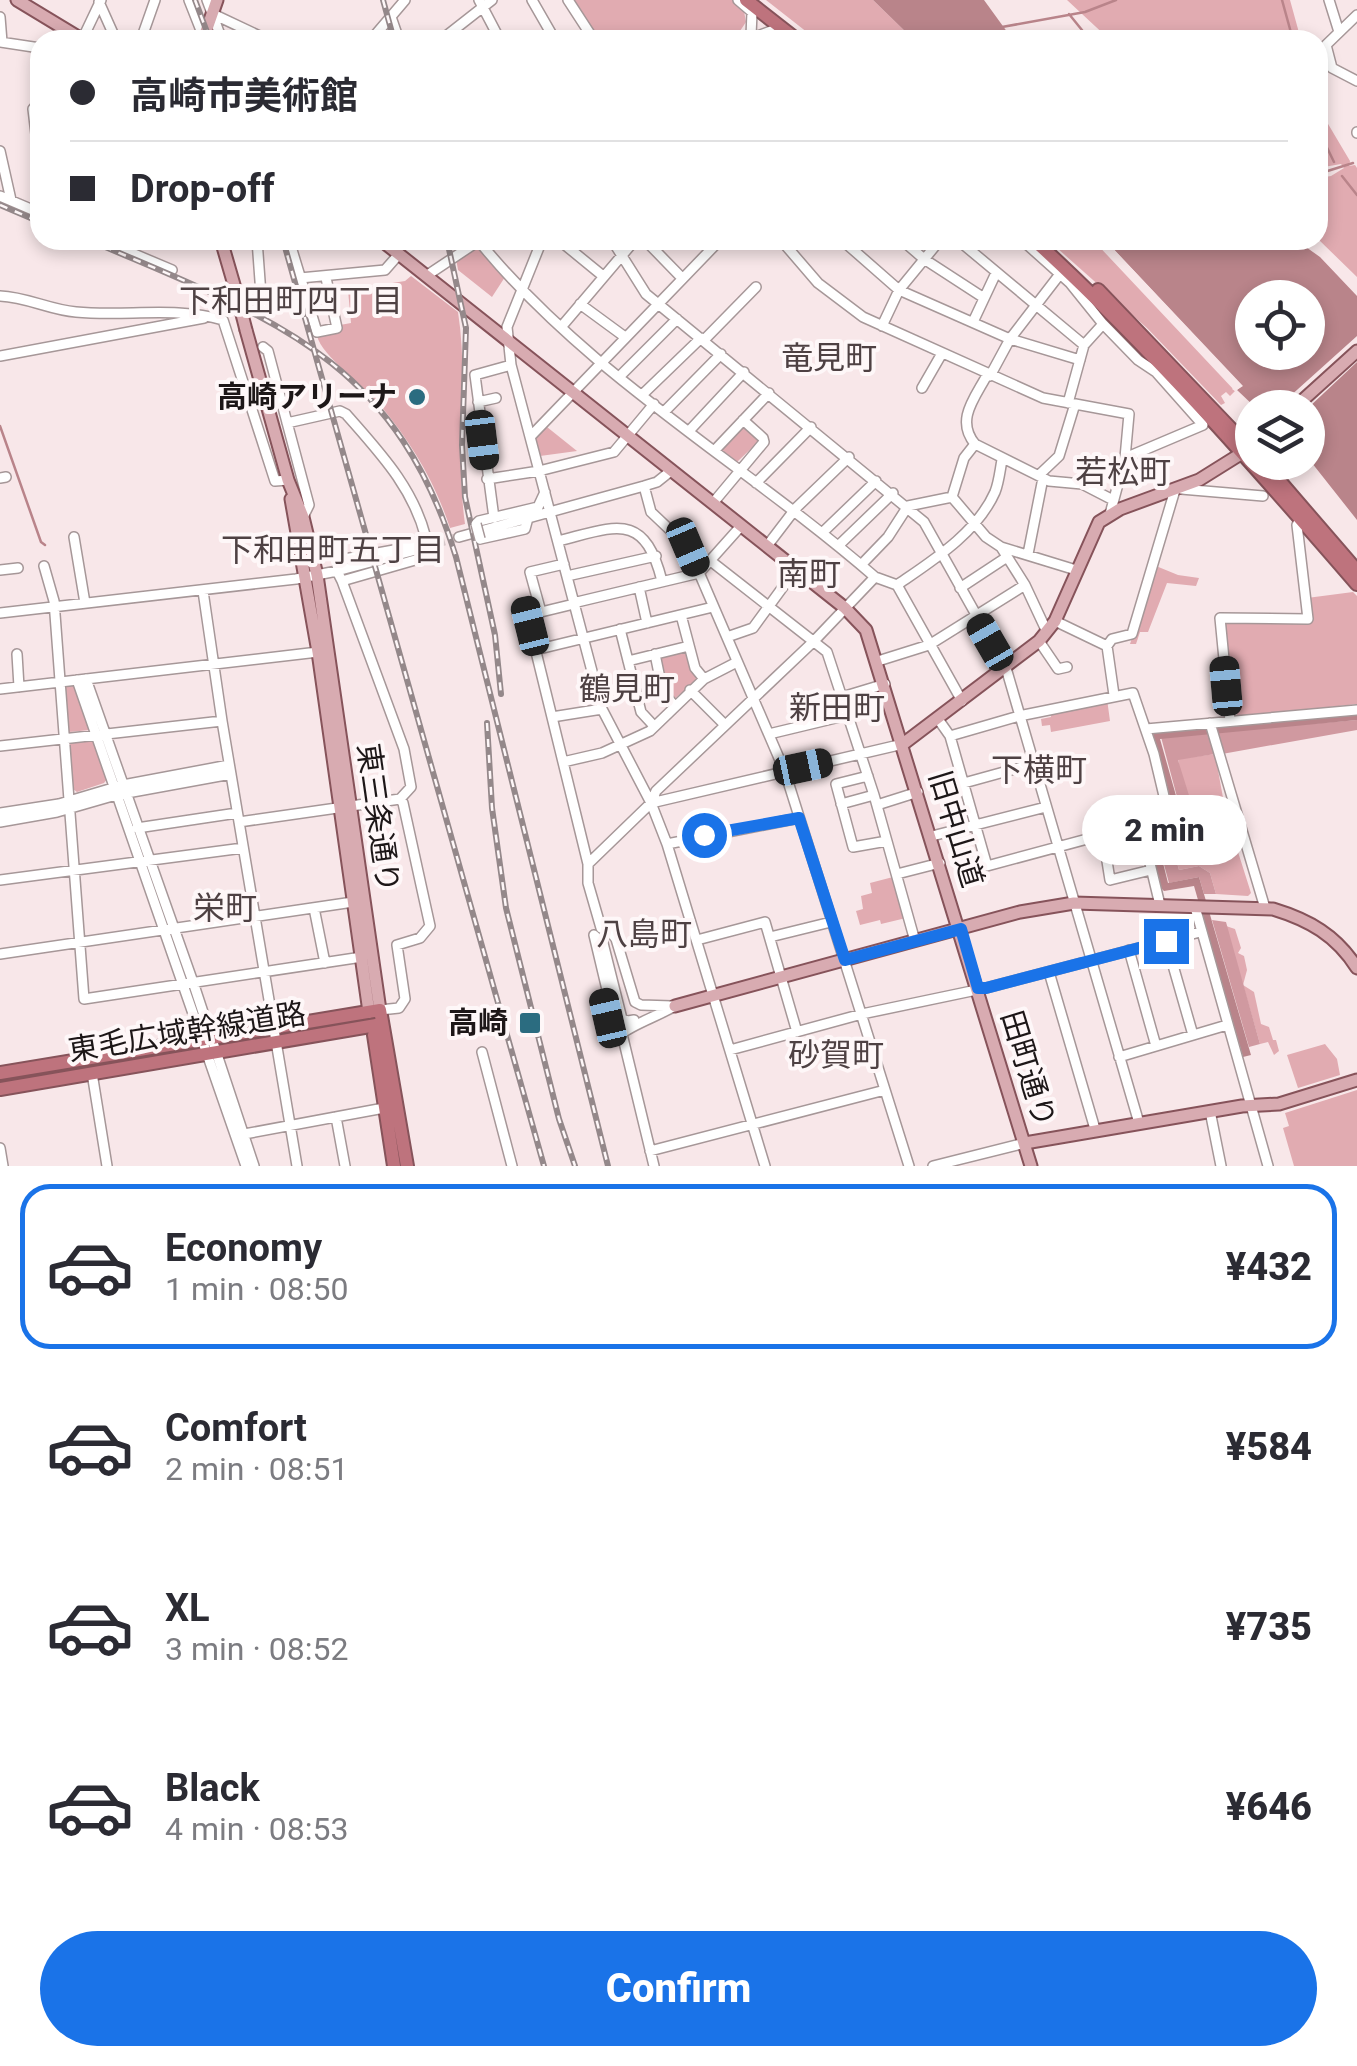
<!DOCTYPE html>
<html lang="en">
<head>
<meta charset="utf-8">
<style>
	:root { --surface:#fff; --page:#f7f7f7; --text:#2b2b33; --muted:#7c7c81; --line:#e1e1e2; --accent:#1a73e8 }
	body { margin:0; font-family:Roboto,"Noto Sans JP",sans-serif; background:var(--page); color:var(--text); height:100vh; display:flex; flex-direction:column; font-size:38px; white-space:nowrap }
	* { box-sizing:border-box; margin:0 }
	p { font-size:32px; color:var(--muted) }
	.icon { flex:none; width:55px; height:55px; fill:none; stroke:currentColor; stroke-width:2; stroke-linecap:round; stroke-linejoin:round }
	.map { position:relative; height:1166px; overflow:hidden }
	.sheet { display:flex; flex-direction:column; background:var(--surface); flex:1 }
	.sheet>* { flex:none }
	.guide { position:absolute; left:30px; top:30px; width:1298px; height:220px; border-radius:30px; box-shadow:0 5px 15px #0003; display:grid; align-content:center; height:220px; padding:0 40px; background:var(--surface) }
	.controls { position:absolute; left:1235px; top:280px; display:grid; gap:20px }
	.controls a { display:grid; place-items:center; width:90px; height:90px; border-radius:50%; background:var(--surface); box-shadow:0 5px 15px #0003; font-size:50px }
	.end { position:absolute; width:45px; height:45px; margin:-22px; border:12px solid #1a73e8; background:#fff; box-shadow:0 0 0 5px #fff }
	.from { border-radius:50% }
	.bubble { position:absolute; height:70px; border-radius:35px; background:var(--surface); box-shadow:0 5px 15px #0003; font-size:32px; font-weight:800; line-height:70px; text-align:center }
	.car { position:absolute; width:30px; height:60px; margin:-30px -15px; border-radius:12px; box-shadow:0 0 8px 2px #0007; background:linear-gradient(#222 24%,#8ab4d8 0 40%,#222 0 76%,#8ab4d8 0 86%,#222 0) }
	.guide b { display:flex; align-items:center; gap:35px; height:95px; font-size:38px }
	.guide b+b { border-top:2px solid var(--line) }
	.guide i { width:25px; height:25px; background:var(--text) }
	ul { padding:18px 0 0; list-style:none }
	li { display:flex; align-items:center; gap:30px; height:165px; margin:0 20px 15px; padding:0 20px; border:5px solid transparent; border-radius:30px }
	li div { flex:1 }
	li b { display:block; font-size:38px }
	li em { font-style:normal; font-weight:800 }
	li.selected { border-color:var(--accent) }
	li>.icon { width:90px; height:90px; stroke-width:1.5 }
	.cta { display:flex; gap:20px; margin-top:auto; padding:20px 40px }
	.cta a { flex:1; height:115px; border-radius:60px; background:var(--accent); color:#fff; font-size:40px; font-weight:800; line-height:115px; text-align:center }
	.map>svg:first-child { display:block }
	.green { fill:#e1abb1 }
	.forest { fill:#d099a0 }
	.water { fill:#b9848a; fill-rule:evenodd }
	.pier { fill:#f8e7e9 }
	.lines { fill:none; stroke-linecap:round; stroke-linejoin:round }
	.stream { stroke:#b9848a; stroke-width:2.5 }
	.minor-tunnel { stroke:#d7c8ca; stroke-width:9; stroke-dasharray:9 4.5; stroke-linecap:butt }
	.minor-casing { stroke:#a69798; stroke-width:12 }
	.major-casing { stroke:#86535a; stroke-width:15 }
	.highway-casing { stroke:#86535a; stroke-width:16 }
	.minor { stroke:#fff; stroke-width:9 }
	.major { stroke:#d8abb1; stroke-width:11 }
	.highway { stroke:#be737d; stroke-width:12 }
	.rail-casing { stroke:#94888a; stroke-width:6 }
	.rail { stroke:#fef7f8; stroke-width:2.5; stroke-dasharray:8; stroke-linecap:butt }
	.minor-bridge-casing { stroke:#a69798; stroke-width:12; stroke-linecap:butt }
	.major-bridge-casing { stroke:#86535a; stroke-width:15; stroke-linecap:butt }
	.minor-bridge { stroke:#fff; stroke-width:9 }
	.major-bridge { stroke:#d8abb1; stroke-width:11 }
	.route { stroke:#1a73e8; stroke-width:12 }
	.poi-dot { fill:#2b6c80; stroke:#fef7f8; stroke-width:4 }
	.labels { text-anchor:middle; stroke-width:8; stroke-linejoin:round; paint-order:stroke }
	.poi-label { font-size:30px; font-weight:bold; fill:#1d1718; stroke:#fef7f8; text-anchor:end }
	.street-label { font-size:30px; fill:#1d1718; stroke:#fef7f8 }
	.neighbourhood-label { font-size:32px; fill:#4e4143; stroke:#fef7f8 }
</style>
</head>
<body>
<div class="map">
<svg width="1357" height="1166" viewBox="0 0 1357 1166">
	<rect width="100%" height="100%" fill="#f8e7e9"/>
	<path class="green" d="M572,0H732L744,11L746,22L734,40H597Z
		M766,0H873L914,40H817Z
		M1067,0H1290L1301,40H1110Z
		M1318,107L1350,161L1349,166L1355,165L1357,168V277L1318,239V178L1331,176L1344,168L1341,164L1318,168Z
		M1048,240H1093L1235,391L1230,396L1226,392L1221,396L1225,403L1221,405L1147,328Z
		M479,245L505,277L492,297L458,270L456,258Z
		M411,276L458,312C469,382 455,453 465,524L450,528C435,482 411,442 380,405C364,386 322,356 317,336L340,332V325L351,323L348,290L405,281Z
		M743,423L760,440L737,462L719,448Z
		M547,426V427L577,451L540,456L535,438Z
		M1156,566L1178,575L1199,578L1196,586L1167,583L1148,632H1140L1136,644H1130Z
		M1353,592L1357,596V704L1239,717L1230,707L1223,625L1226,621H1309L1307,598Z
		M684,650L697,680L673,700L665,691L659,656Z
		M63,682L74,683L90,730L69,732Z
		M1107,699L1110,721L1051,732L1050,725L1042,726L1041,719L1051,717L1050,712Z
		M94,738L107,779L104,783L77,792L73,789L69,740Z
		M1215,754L1226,814L1251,893L1248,896L1216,894L1210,873L1199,866L1179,870L1171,840L1190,835L1178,759Z
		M893,877L906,918L881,924L880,920L860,925L856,911L863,909L861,896L872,893L870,883Z
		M1226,926L1235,929L1241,948L1238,953L1244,956L1247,970L1243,985L1254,992L1261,1024L1269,1027L1273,1040H1276L1279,1051L1274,1055L1268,1042L1260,1044Z
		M1325,1044L1337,1059L1340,1075L1298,1088L1287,1055Z
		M1357,1090V1166H1294L1283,1128L1289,1126L1285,1113Z"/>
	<path class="forest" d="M1357,720V730L1222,754L1215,732Z
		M1207,733L1215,754L1178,760L1197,821L1190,835L1171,841L1179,870L1199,866L1210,873L1216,894H1204L1199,877L1169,883L1156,835L1184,823L1161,737Z
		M1212,920L1226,922L1260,1044L1249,1047Z"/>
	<path class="water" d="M873,0H984L1013,40H914Z
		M1105,240H1296L1320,257L1357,296V520L1308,458V408L1255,407L1237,390L1242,386ZM1252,298H1308V352H1252Z
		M1357,714V720L1160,739L1184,824L1156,835L1168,883L1199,877L1251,1055L1243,1057L1194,886L1164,891L1161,888L1147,832L1176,819L1153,734L1155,731Z"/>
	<path class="pier" d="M1100,240H1105L1243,386L1235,391L1232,389L1236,385Z
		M1357,336V362L1308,408L1278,407Z"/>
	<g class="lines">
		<path class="stream" d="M1282,0L1293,40
			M1069,14L1090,40
			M1002,27L1085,12L1116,0
			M1318,129L1334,162
			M1318,174L1353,163
			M1342,176L1357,195
			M0,426L41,542L45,545"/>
		<path class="minor-tunnel" d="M423,547L459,537"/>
		<defs>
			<path id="minor" d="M189,0L204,38
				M207,0L222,40
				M479,0L500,40
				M532,0L555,40
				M568,0L594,40
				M738,0L752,12L751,36
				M1329,0L1339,32
				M99,2L116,40
				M213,14L268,40
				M1357,15L1326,45L1332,68L1357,81
				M0,17L2,42
				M391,17L399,40
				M143,34L155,0
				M82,40L101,0
				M371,40L405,0
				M441,40L492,0
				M747,40L771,31L785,38
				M0,42L40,48
				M40,101L33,109L36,134L40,137
				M1357,133V132
				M0,151L11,200
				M0,196L40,213
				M101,240L172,270
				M257,240L262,308
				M289,240L317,332L337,328L326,278
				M478,240C587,375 745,464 875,577L897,585L962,701
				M542,240L507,327L511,365L602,709L651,803L667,844L765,1166
				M559,240L603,276
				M612,240L646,294L924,522L1006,668L1139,1123
				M645,240L682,278
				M781,240L818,283L863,317L1043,398L1129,414L1125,458L1110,514
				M842,240L899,290L1010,339L1080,360
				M902,240L924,259L984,298
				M958,240L1084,345
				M1022,240L1070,283L1103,324L1138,360L1156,372L1203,425L1125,458
				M426,276L480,240
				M300,278L385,270L399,254
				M0,296C27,297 50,310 76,312C124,317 175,306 223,320L275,481L288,480
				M580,304L625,337
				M973,322L996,273
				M562,326L635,240
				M882,326L899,290L940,240
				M704,340L756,287
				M263,347L268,351L309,505L303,517
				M0,356L204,318
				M620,376L677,319
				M990,376L1010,339L1060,274
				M922,388L941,355
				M643,394L701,338
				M478,402L496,398
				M1068,403L1084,345L1103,324
				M664,412L721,354
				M287,423L340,411L346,414C380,453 413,487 426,538
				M689,431L744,372
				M530,437L720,240
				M975,444L1049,481L1082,484L1113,500
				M714,451L769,393
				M1039,475L1059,456L1075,404
				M0,478L6,477
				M487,479L539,471L614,452L654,404
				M756,483L811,427
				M644,486L651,512L688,547L785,772L909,1166
				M1181,489L1263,496
				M952,497L986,537L1001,547L1025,585L1047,632
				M713,503L764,442L763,438L743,420
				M494,518L475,375L511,365
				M476,524L479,521L538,507L545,492
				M822,533L876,481
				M74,537L85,603
				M459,537L644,486L657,482L672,470
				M426,538L429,556L342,581L337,571L339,560L394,550Z
				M480,539L525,529L528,518
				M558,541C615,527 644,510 662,581
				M767,546L796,508L849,457
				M838,546L893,493
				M1001,547L1076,570
				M1028,554L1043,478
				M712,562L827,652L874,795L915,941
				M564,564L530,572L541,612L574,604
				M861,565L888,537L908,506L952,497L964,458L975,444C955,420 975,398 987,375
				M44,566L54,601L84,999L362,957
				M0,570L18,568
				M567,576L656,556
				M897,585C932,561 977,533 995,492C999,482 1000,470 1002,460
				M639,587L647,623
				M960,588L1007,557
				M203,591L222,721L297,1166
				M524,603L588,864
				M573,603L699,573L741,526
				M0,613L296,579L337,571L423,548
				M681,615L695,668L704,679
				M1055,621L1107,646
				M620,629L641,712L654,726
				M727,637L753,628L796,569
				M1039,641L1058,669L1067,667
				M1107,646L1112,639L1132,634L1175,490
				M1107,646L1114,695
				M535,650L713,607
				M17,654L19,687
				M655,654L663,693L675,706
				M628,661L689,646
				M878,661L929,645L1025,585
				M86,679L194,985L254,1166
				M77,680L246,1166
				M0,689L318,652
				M690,690L724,724
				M842,697L885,684
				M552,717L602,709
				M938,719L950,736L987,866L1169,817L1154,754L1133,693L1019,716L950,736
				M1230,721L1220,618L1308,619L1297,525L1300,519
				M1210,723L1265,908
				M1146,729L1357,710
				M769,734L848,715
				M0,746L222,721
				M563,762L602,753L650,731L704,679L737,662
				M868,776L836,784L853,847L887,841
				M964,783L1033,764
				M651,803L656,791L814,641L875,577
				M841,804L874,795
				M877,805L918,792
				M0,813L59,804L123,785L229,765
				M0,822L57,812L116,795L231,774
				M239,822L400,799L411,787L404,749L342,581
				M1141,826L1160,905
				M137,828L237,813
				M932,836L1046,807
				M1103,836L1110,880L1151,870
				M667,844L799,818
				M897,874L940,863
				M0,880L243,848
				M1195,907L1268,1166
				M314,908L325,963
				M601,928L588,883V864L651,803L903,744
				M601,928L610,931L616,939L635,1002L641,1005L672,1006
				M594,935L614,1019L622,1022L634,1020
				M594,935L603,943L622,1019L627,1021
				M770,937L831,922
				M697,940L765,922L797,1032
				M1166,941L1193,1035
				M1129,950L1156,1046
				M0,954L353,902
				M1049,972L1095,1129
				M380,1010L399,1008L405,999L397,945L420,938L430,926L403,803L400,799
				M730,1050L862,1014L986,988L1200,932
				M482,1052L512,1166
				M1119,1057L1227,1025
				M92,1073L107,1166
				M1210,1111L1221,1166
				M336,1117L345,1166
				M239,1135L384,1108
				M0,1148L3,1166
				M650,1151L885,1090
				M654,1166L622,1034C627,1027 662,1014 675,1006
				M933,1166L1025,1143"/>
			<path id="major" d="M17,0L83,40
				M203,40L217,0
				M221,240L237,295
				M381,240L845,608L866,630L1031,1166
				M246,330L288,480L303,517L317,575L380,1010
				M1294,408L1357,351
				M291,499L318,652L369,1012
				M903,744L1039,641L1055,621L1099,522L1120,509L1199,480L1247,450
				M675,1006L1020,912L1074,903L1273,909C1309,920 1336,935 1357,968
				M1025,1143L1242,1106L1279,1104L1357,1080"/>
			<path id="highway" d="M746,0L797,40
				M1034,240C1150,346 1255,466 1357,584
				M1098,290L1252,451
				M1263,462L1357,571
				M374,1035L394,1166
				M0,1073L380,1010L407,1166
				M0,1089L382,1024"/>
		</defs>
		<use href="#minor" class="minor-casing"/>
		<use href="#major" class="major-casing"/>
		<use href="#highway" class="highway-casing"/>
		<use href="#minor" class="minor"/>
		<use href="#major" class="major"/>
		<use href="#highway" class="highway"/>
		<defs>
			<path id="rail" d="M195,0L210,40
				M383,0L394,40
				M0,205L40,222
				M89,240C265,316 394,354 456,557L608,1166
				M283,240L544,1166
				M447,240L466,328L462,445L465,497L495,635L501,694
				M487,723L492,808L506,908L559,1119L575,1166"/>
		</defs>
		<use href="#rail" class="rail-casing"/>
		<use href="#rail" class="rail"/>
		<defs>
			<path id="minor-bridge" d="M476,524L480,539"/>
			<path id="major-bridge" d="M237,295L246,330"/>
		</defs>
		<use href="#minor-bridge" class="minor-bridge-casing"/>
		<use href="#major-bridge" class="major-bridge-casing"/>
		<use href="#minor-bridge" class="minor-bridge"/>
		<use href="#major-bridge" class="major-bridge"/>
	</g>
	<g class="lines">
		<path class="route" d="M704,835L799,818L845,960L961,929L978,988H986L1166,941"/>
	</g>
	<g class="poi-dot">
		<circle cx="417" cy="397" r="10"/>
		<rect x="518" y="1011" width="24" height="24" rx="5"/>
	</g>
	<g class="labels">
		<g class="poi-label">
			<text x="397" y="407">高崎アリーナ</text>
			<text x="508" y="1033">高崎</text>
		</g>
		<g class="street-label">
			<text transform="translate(378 818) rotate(82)" y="10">東三条通り</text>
			<text transform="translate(956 829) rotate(73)" y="10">旧中山道</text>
			<text transform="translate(187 1032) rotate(-9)" y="10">東毛広域幹線道路</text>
			<text transform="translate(1028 1069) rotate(73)" y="10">田町通り</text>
		</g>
		<g class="neighbourhood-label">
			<text x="291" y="312">下和田町四丁目</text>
			<text x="829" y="369">竜見町</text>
			<text x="1123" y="483">若松町</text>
			<text x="333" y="561">下和田町五丁目</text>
			<text x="809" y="585">南町</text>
			<text x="627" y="700">鶴見町</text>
			<text x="837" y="719">新田町</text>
			<text x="1039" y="781">下横町</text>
			<text x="225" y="919">栄町</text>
			<text x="644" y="945">八島町</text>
			<text x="836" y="1066">砂賀町</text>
		</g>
	</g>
</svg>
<div class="controls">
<a><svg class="icon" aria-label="locate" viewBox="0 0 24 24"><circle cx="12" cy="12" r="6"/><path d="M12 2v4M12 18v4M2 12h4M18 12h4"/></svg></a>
<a><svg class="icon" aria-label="layers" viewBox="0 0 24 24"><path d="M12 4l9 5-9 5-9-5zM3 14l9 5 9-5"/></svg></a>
</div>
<i class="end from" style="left:704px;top:835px"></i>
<i class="end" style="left:1166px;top:941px"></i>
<div class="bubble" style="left:1082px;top:795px;width:165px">2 min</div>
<i class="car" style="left:482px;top:440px;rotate:173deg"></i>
<i class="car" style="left:688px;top:547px;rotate:157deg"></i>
<i class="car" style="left:530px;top:626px;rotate:346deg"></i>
<i class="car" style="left:990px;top:642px;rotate:330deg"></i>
<i class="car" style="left:1226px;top:686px;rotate:355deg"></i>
<i class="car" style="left:803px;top:767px;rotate:78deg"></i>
<i class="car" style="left:608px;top:1018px;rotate:347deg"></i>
<div class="guide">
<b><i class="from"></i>高崎市美術館</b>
<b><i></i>Drop-off</b>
</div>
</div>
<section class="sheet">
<ul>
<li class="selected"><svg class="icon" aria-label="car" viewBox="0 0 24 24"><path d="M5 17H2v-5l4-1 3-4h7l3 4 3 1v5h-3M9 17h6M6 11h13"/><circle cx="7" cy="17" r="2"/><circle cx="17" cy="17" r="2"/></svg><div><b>Economy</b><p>1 min · 08:50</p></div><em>¥432</em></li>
<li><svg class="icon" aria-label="car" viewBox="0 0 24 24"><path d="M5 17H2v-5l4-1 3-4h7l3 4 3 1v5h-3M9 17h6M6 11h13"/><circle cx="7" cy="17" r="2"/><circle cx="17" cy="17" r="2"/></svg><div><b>Comfort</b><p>2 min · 08:51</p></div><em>¥584</em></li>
<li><svg class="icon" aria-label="car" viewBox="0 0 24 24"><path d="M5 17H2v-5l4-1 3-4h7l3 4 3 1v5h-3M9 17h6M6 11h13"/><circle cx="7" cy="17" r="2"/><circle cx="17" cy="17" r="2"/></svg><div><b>XL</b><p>3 min · 08:52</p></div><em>¥735</em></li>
<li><svg class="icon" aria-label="car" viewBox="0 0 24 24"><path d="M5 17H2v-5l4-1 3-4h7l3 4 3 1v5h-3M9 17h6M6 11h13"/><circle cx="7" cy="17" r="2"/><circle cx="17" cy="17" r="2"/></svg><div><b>Black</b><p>4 min · 08:53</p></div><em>¥646</em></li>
</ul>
<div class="cta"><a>Confirm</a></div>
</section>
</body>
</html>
